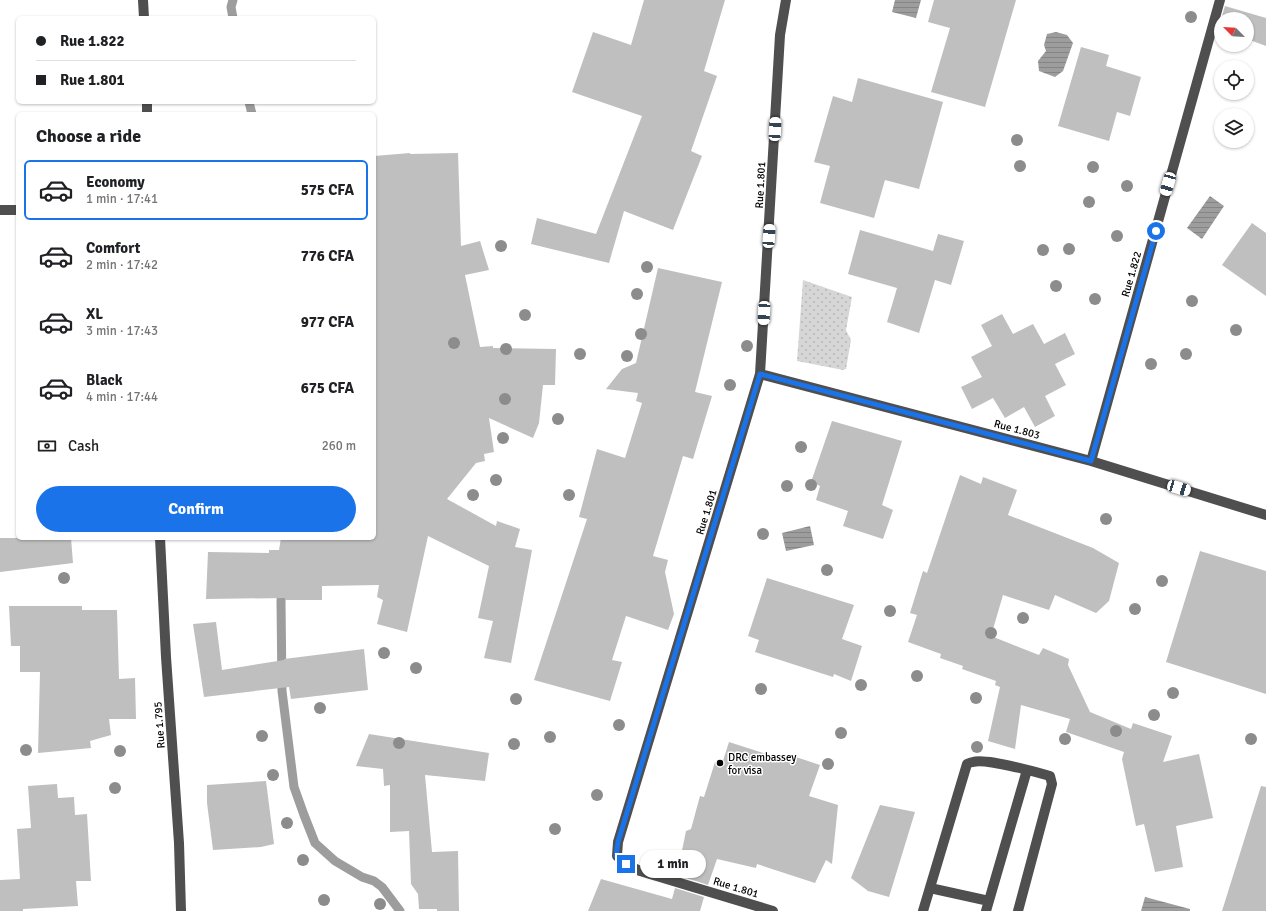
<!DOCTYPE html>
<html lang="en">
<head>
<meta charset="utf-8">
<style>
	:root { --surface:#fff; --page:#f2f2f2; --text:#202124; --muted:#757577; --line:#e0e0e0; --accent:#1a73e8 }
	body { margin:0; font-family:Signika,sans-serif; background:var(--page); color:var(--text); height:100vh; display:flex; flex-direction:column; font-size:15px; white-space:nowrap }
	* { box-sizing:border-box; margin:0 }
	p { font-size:13px; color:var(--muted) }
	.icon { flex:none; width:22px; height:22px; fill:none; stroke:currentColor; stroke-width:2; stroke-linecap:round; stroke-linejoin:round }
	.map { position:relative; flex:1; overflow:hidden }
	.side { position:absolute; left:16px; top:112px; width:360px; height:428px; display:flex; flex-direction:column; background:var(--surface); border-radius:6px; box-shadow:0 1px 3px #0004 }
	.side>* { flex:none }
	.guide { position:absolute; left:16px; top:16px; width:360px; height:88px; border-radius:6px; box-shadow:0 1px 3px #0004; display:grid; align-content:center; height:88px; padding:0 20px; background:var(--surface) }
	.needle { width:26px; rotate:294deg }
	.fabs { position:absolute; left:1214px; top:12px; display:grid; gap:8px }
	.fabs a { display:grid; place-items:center; width:40px; height:40px; border-radius:50%; background:var(--surface); box-shadow:0 1px 3px #0004; font-size:20px }
	.end { position:absolute; width:18px; height:18px; margin:-9px; border:5px solid #1a73e8; background:#fff; box-shadow:0 0 0 2px #fff }
	.from { border-radius:50% }
	.bubble { position:absolute; height:28px; border-radius:14px; background:var(--surface); box-shadow:0 1px 3px #0004; font-size:13px; font-weight:700; line-height:28px; text-align:center }
	.car { position:absolute; width:12px; height:24px; margin:-12px -6px; border-radius:5px; box-shadow:0 0 3px 1px #0007; background:linear-gradient(#fff 24%,#345 0 40%,#fff 0 76%,#345 0 86%,#fff 0) }
	.guide b { display:flex; align-items:center; gap:14px; height:38px; font-size:15px }
	.guide b+b { border-top:1px solid var(--line) }
	.guide i { width:10px; height:10px; background:var(--text) }
	ul { padding:0; list-style:none }
	li { display:flex; align-items:center; gap:12px; height:60px; margin:0 8px 6px; padding:0 12px; border:2px solid transparent; border-radius:6px }
	li div { flex:1 }
	li b { display:block; font-size:15px }
	li em { font-style:normal; font-weight:700 }
	li.selected { border-color:var(--accent) }
	li>.icon { width:36px; height:36px; stroke-width:1.5 }
	h2 { padding:0 20px; font-size:18px; line-height:48px }
	.pay { display:flex; align-items:center; gap:10px; height:44px; padding:0 20px; font-size:15px }
	.pay p { margin-inline-start:auto }
	.cta { display:flex; gap:8px; margin-top:auto; padding:8px 20px }
	.cta a { flex:1; height:46px; border-radius:24px; background:var(--accent); color:#fff; font-size:16px; font-weight:700; line-height:46px; text-align:center }
	.map>svg:first-child { display:block }
	.grass { fill:url(#grass-dots) }
	.water { fill:url(#water-rules) }
	.lines { fill:none; stroke-linecap:round; stroke-linejoin:round }
	.stream { stroke:#9d9d9d; stroke-width:9 }
	.building { fill:#bfbfbf }
	.minor { stroke:#4f4f4f; stroke-width:10 }
	.tree { fill:#8c8c8c }
	.route { stroke:#1a73e8; stroke-width:5 }
	.poi-dot { fill:#000; stroke:#fff; stroke-width:1.5 }
	.labels { text-anchor:middle; stroke-width:3; stroke-linejoin:round; paint-order:stroke }
	.street-label { font-size:11px; fill:#000; stroke:#fff }
	.poi-label { font-size:11px; fill:#000; stroke:#fff; text-anchor:start }
</style>
</head>
<body>
<div class="map">
<svg width="1266" height="911" viewBox="0 0 1266 911">
	<defs>
		<pattern id="grass-dots" width="8" height="8" patternUnits="userSpaceOnUse"><rect width="8" height="8" fill="#d6d6d6"/><path d="M2 2h.1M6 6h.1" fill="none" stroke="#b6b6b6" stroke-width="1.8" stroke-linecap="round"/></pattern>
		<pattern id="water-rules" width="6" height="5" patternUnits="userSpaceOnUse"><rect width="6" height="5" fill="#9d9d9d"/><path d="M0 2.5h6" fill="none" stroke="#858585"/></pattern>
	</defs>
	<rect width="100%" height="100%" fill="#fff"/>
	<path class="grass" d="M803,280L852,297L846,330L851,340L846,369L843,370L797,361Z"/>
	<path class="water" d="M895,0H921L916,18L892,12Z
		M1056,32L1067,35L1073,43L1063,71L1055,77L1039,71L1038,61L1046,51L1044,45L1047,34Z
		M1210,196L1224,206L1202,239L1187,228Z
		M810,526L814,545L786,551L782,533Z
		M1145,897L1190,909V911H1141Z"/>
	<g class="lines">
		<path class="stream" d="M233,0L231,7L233,18
			M249,102L252,114
			M282,586L281,601L282,691L294,787L304,815L315,843L335,861L362,877L374,881L382,887L400,911"/>
	</g>
	<path class="building" d="M644,0H725L704,71L717,76L691,151L702,156L673,230L624,211L609,263L531,244L537,218L596,234L642,116L572,92L593,32L631,45Z
		M934,0H1016L985,107L931,92L950,28L928,22Z
		M1225,6L1266,18V46L1247,39V19H1221Z
		M1081,47L1109,55L1106,66L1141,77L1130,116L1117,112L1109,141L1058,126Z
		M858,78L943,102L919,189L885,180L874,218L820,203L830,166L814,162L833,96L852,102Z
		M410,153V154L458,153L461,246L480,241L489,270L465,275L480,347L493,346V348L556,349L555,385H543L539,423L533,438L489,418L494,452L484,454L485,461L476,463L447,499L496,526L497,521L520,529L515,547L532,550L511,663L484,658L493,621L478,618L489,566L428,536L407,632L377,624L383,600L377,597L379,585L322,586V600H285V598L206,599L208,552L269,553V550H279L281,538H374V156Z
		M1252,223L1266,233V296L1222,265Z
		M860,230L933,251L938,234L964,241L951,285L935,280L919,333L887,322L897,288L848,274Z
		M658,268L722,282L695,392L712,396L693,459L683,456L653,556L668,560L665,572L674,614L668,630L626,616L612,660L622,662L610,701L534,680L587,519L579,517L597,449L625,458L642,403L636,401L638,393L606,389L622,369L636,363Z
		M1002,314L1013,334L1033,324L1044,344L1065,333L1075,354L1055,364L1066,385L1045,396L1055,416L1035,427L1024,407L1005,418L993,398L972,409L961,387L982,377L971,357L992,346L981,325Z
		M832,421L902,441L882,505L893,510L883,539L843,526L848,511L816,500L820,486L811,482Z
		M960,475L981,484L983,477L1017,490L1008,515L1093,548L1119,563L1109,601L1096,613L1055,595L1049,610L1003,595L991,636L1039,655L1043,648L1069,659L1068,665L1090,712L1131,729L1133,723L1172,736L1163,762L1199,754L1213,818L1176,826L1183,867L1155,872L1144,824L1136,826L1122,759L1124,752L1066,732L1070,719L1021,705L1015,749L988,741L1000,687L995,685L996,681L962,669L963,666L940,658L941,654L908,642L917,615L910,613L923,571L927,573Z
		M0,538H71L73,563L0,572Z
		M1200,551L1266,571V694L1166,662Z
		M767,578L854,605L842,639L862,646L851,681L834,674L833,677L755,652L759,640L748,636Z
		M9,606H82V610H117L119,679L135,678L136,719H109L111,735L90,741L91,748L38,753L40,672H20V646H11Z
		M216,622L222,670L284,660V659L364,649L368,690L291,699L289,687L204,697L193,624Z
		M369,734L489,753L485,781L425,775L432,852L458,851L459,911H437V909H419L418,894L411,884L409,831L390,832V785L384,786L383,769L356,766Z
		M729,742L794,763L796,757L820,765L809,796L838,805L832,864L826,860L815,883L757,864L756,868L717,859L708,885L677,875L686,831L691,829L700,796L704,797L715,762L722,764Z
		M266,781L274,844L261,847L213,850L207,803V785Z
		M57,784L58,798L74,797L75,815L87,814L91,881H76L78,906L23,909V911H0V880L20,879L17,829L31,828L28,786Z
		M1261,786L1266,787V911H1222Z
		M880,805L915,812L889,897L868,891L851,878Z
		M601,879L672,899L675,888L704,897L700,911H588Z"/>
	<g class="lines">
		<path class="minor" d="M143,0L144,18
			M147,102V114
			M0,210H18
			M760,374L1091,461L1266,515
			M1091,461L1220,0
			M160,538L166,657L179,843L181,911
			M930,888L989,901
			M773,911L640,871L626,864L617,856L618,842L760,374L780,35L786,0
			M923,911L967,764C969,763 971,762 973,762C985,758 1036,772 1050,776L1052,784L1018,911
			M986,911L1027,770"/>
	</g>
	<g class="tree">
		<circle cx="1191" cy="17" r="6"/>
		<circle cx="1017" cy="140" r="6"/>
		<circle cx="1020" cy="166" r="6"/>
		<circle cx="1093" cy="167" r="6"/>
		<circle cx="1127" cy="186" r="6"/>
		<circle cx="1089" cy="202" r="6"/>
		<circle cx="1117" cy="236" r="6"/>
		<circle cx="501" cy="246" r="6"/>
		<circle cx="1069" cy="249" r="6"/>
		<circle cx="1043" cy="250" r="6"/>
		<circle cx="647" cy="267" r="6"/>
		<circle cx="1056" cy="286" r="6"/>
		<circle cx="637" cy="294" r="6"/>
		<circle cx="1095" cy="299" r="6"/>
		<circle cx="1192" cy="301" r="6"/>
		<circle cx="525" cy="315" r="6"/>
		<circle cx="1236" cy="330" r="6"/>
		<circle cx="641" cy="334" r="6"/>
		<circle cx="454" cy="343" r="6"/>
		<circle cx="747" cy="346" r="6"/>
		<circle cx="506" cy="349" r="6"/>
		<circle cx="580" cy="354" r="6"/>
		<circle cx="1186" cy="354" r="6"/>
		<circle cx="627" cy="356" r="6"/>
		<circle cx="1151" cy="364" r="6"/>
		<circle cx="730" cy="385" r="6"/>
		<circle cx="505" cy="399" r="6"/>
		<circle cx="558" cy="419" r="6"/>
		<circle cx="503" cy="438" r="6"/>
		<circle cx="801" cy="447" r="6"/>
		<circle cx="496" cy="480" r="6"/>
		<circle cx="811" cy="485" r="6"/>
		<circle cx="787" cy="486" r="6"/>
		<circle cx="473" cy="495" r="6"/>
		<circle cx="569" cy="495" r="6"/>
		<circle cx="1106" cy="519" r="6"/>
		<circle cx="763" cy="534" r="6"/>
		<circle cx="827" cy="570" r="6"/>
		<circle cx="64" cy="578" r="6"/>
		<circle cx="1162" cy="581" r="6"/>
		<circle cx="1135" cy="609" r="6"/>
		<circle cx="890" cy="611" r="6"/>
		<circle cx="1023" cy="618" r="6"/>
		<circle cx="991" cy="633" r="6"/>
		<circle cx="384" cy="653" r="6"/>
		<circle cx="416" cy="668" r="6"/>
		<circle cx="917" cy="676" r="6"/>
		<circle cx="861" cy="685" r="6"/>
		<circle cx="761" cy="689" r="6"/>
		<circle cx="1173" cy="693" r="6"/>
		<circle cx="976" cy="698" r="6"/>
		<circle cx="516" cy="699" r="6"/>
		<circle cx="320" cy="708" r="6"/>
		<circle cx="1154" cy="715" r="6"/>
		<circle cx="619" cy="725" r="6"/>
		<circle cx="1116" cy="731" r="6"/>
		<circle cx="841" cy="733" r="6"/>
		<circle cx="262" cy="736" r="6"/>
		<circle cx="550" cy="737" r="6"/>
		<circle cx="1065" cy="739" r="6"/>
		<circle cx="1251" cy="739" r="6"/>
		<circle cx="399" cy="743" r="6"/>
		<circle cx="514" cy="744" r="6"/>
		<circle cx="977" cy="747" r="6"/>
		<circle cx="26" cy="750" r="6"/>
		<circle cx="120" cy="751" r="6"/>
		<circle cx="828" cy="764" r="6"/>
		<circle cx="273" cy="775" r="6"/>
		<circle cx="115" cy="788" r="6"/>
		<circle cx="597" cy="795" r="6"/>
		<circle cx="287" cy="823" r="6"/>
		<circle cx="555" cy="829" r="6"/>
		<circle cx="303" cy="860" r="6"/>
		<circle cx="324" cy="900" r="6"/>
		<circle cx="380" cy="904" r="6"/>
	</g>
	<g class="lines">
		<path class="route" d="M626,864L616,856L618,842L760,374L1091,461L1156,231"/>
	</g>
	<circle class="poi-dot" cx="720" cy="763" r="4"/>
	<g class="labels">
		<g class="street-label">
			<text transform="translate(760 185) rotate(-87)" y="4">Rue 1.801</text>
			<text transform="translate(1131 274) rotate(-74)" y="4">Rue 1.822</text>
			<text transform="translate(1017 429) rotate(15)" y="4">Rue 1.803</text>
			<text transform="translate(706 512) rotate(-73)" y="4">Rue 1.801</text>
			<text transform="translate(159 725) rotate(-94)" y="4">Rue 1.795</text>
			<text transform="translate(736 887) rotate(17)" y="4">Rue 1.801</text>
		</g>
		<g class="poi-label">
			<text x="728" y="761">DRC embassey<tspan x="728" dy="13">for visa</tspan></text>
		</g>
	</g>
</svg>
<div class="fabs">
<a><svg class="needle" viewBox="-14 -14 28 28"><path d="M0-13l5 13h-10z" fill="#e53935"/><path d="M0 13l5-13h-10z" fill="#757577"/></svg></a>
<a><svg class="icon" aria-label="locate" viewBox="0 0 24 24"><circle cx="12" cy="12" r="6"/><path d="M12 2v4M12 18v4M2 12h4M18 12h4"/></svg></a>
<a><svg class="icon" aria-label="layers" viewBox="0 0 24 24"><path d="M12 4l9 5-9 5-9-5zM3 14l9 5 9-5"/></svg></a>
</div>
<i class="end from" style="left:1156px;top:231px"></i>
<i class="end" style="left:626px;top:864px"></i>
<div class="bubble" style="left:640px;top:850px;width:66px">1 min</div>
<i class="car" style="left:775px;top:129px;rotate:3deg"></i>
<i class="car" style="left:1168px;top:184px;rotate:196deg"></i>
<i class="car" style="left:769px;top:236px;rotate:4deg"></i>
<i class="car" style="left:764px;top:313px;rotate:183deg"></i>
<i class="car" style="left:1179px;top:488px;rotate:107deg"></i>
<div class="guide">
<b><i class="from"></i>Rue 1.822</b>
<b><i></i>Rue 1.801</b>
</div>
<section class="side">
<h2>Choose a ride</h2>
<ul>
<li class="selected"><svg class="icon" aria-label="car" viewBox="0 0 24 24"><path d="M5 17H2v-5l4-1 3-4h7l3 4 3 1v5h-3M9 17h6M6 11h13"/><circle cx="7" cy="17" r="2"/><circle cx="17" cy="17" r="2"/></svg><div><b>Economy</b><p>1 min · 17:41</p></div><em>575 CFA</em></li>
<li><svg class="icon" aria-label="car" viewBox="0 0 24 24"><path d="M5 17H2v-5l4-1 3-4h7l3 4 3 1v5h-3M9 17h6M6 11h13"/><circle cx="7" cy="17" r="2"/><circle cx="17" cy="17" r="2"/></svg><div><b>Comfort</b><p>2 min · 17:42</p></div><em>776 CFA</em></li>
<li><svg class="icon" aria-label="car" viewBox="0 0 24 24"><path d="M5 17H2v-5l4-1 3-4h7l3 4 3 1v5h-3M9 17h6M6 11h13"/><circle cx="7" cy="17" r="2"/><circle cx="17" cy="17" r="2"/></svg><div><b>XL</b><p>3 min · 17:43</p></div><em>977 CFA</em></li>
<li><svg class="icon" aria-label="car" viewBox="0 0 24 24"><path d="M5 17H2v-5l4-1 3-4h7l3 4 3 1v5h-3M9 17h6M6 11h13"/><circle cx="7" cy="17" r="2"/><circle cx="17" cy="17" r="2"/></svg><div><b>Black</b><p>4 min · 17:44</p></div><em>675 CFA</em></li>
</ul>
<div class="pay"><svg class="icon" aria-label="cash" viewBox="0 0 24 24"><path d="M3 7h18v10H3z"/><circle cx="12" cy="12" r="2"/></svg>Cash<p>260 m</p></div>
<div class="cta"><a>Confirm</a></div>
</section>
</div>
</body>
</html>
